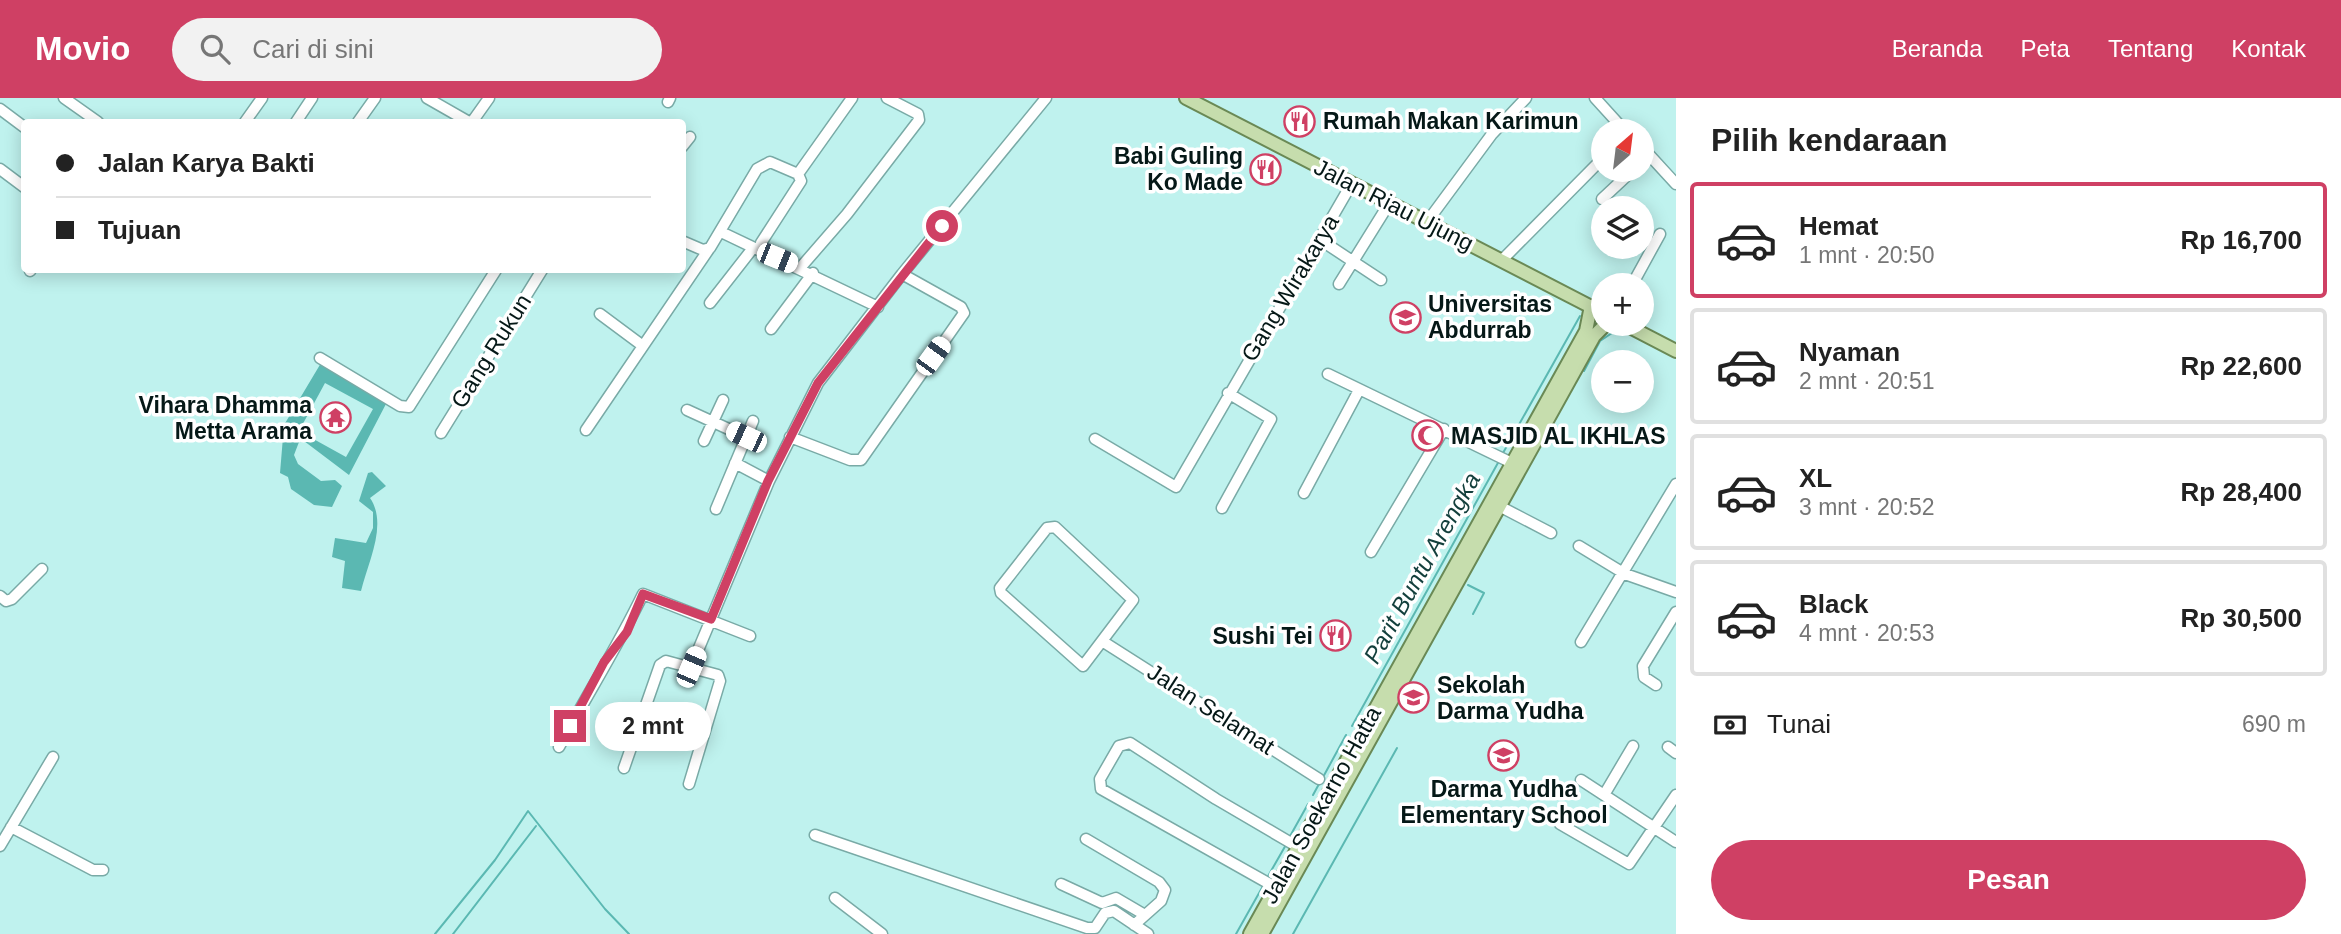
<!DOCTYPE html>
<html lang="id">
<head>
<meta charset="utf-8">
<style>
	:root { --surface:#fff; --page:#f2f2f2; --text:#222; --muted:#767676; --line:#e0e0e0; --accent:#cf4064 }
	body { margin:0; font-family:Arial,sans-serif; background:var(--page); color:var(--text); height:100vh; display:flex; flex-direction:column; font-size:26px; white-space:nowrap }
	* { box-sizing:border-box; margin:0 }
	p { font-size:23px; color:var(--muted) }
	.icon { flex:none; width:38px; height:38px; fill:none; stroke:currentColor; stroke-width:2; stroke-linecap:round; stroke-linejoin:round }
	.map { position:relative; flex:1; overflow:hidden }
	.sheet { display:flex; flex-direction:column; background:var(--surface); width:665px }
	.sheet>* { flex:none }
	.guide { position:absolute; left:21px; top:21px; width:665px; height:154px; border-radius:7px; box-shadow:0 4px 18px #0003; display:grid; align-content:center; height:154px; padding:0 35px; background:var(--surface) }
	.needle { width:46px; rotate:28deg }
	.tools { position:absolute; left:1591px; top:21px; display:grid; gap:14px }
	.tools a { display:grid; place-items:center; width:63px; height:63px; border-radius:50%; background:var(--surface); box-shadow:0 4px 18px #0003; font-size:35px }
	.end { position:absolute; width:32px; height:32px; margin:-16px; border:9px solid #cf4064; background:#fff; box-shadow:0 0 0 4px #fff }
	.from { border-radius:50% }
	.bubble { position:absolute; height:49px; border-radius:24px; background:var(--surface); box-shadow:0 4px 18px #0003; font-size:23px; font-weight:800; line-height:49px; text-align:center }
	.car { position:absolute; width:21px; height:42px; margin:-21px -10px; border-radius:9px; box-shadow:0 0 5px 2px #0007; background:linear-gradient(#fff 24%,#345 0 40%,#fff 0 76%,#345 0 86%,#fff 0) }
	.guide b { display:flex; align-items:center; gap:24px; height:66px; font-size:26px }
	.guide b+b { border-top:2px solid var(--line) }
	.guide i { width:18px; height:18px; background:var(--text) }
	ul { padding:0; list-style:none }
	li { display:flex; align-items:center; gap:21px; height:116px; margin:0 14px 10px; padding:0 21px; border:4px solid var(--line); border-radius:7px }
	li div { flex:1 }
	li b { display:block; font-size:26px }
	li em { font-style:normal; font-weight:800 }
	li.on { border-color:var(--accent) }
	li>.icon { width:63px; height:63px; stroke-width:1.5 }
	h2 { padding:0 35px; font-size:32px; line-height:84px }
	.pay { display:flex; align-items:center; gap:18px; height:77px; padding:0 35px; font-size:26px }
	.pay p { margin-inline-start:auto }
	.action { display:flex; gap:14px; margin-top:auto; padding:14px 35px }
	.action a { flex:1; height:80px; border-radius:42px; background:var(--accent); color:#fff; font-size:28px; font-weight:800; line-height:80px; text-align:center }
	header { display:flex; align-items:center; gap:42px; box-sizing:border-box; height:98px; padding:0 35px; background:var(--accent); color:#fff }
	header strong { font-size:33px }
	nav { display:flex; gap:38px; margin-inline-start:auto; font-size:24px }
	.search { width:490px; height:63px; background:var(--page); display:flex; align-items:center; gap:18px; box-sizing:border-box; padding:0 24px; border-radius:38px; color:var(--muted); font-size:26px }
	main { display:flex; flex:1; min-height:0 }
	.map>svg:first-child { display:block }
	.water { fill:#5bb8b2; fill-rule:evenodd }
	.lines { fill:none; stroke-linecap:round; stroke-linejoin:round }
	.stream { stroke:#5bb8b2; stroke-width:2 }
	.minor-casing { stroke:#79aaa6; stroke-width:13 }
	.major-casing { stroke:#6a8955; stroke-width:16 }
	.minor { stroke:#fff; stroke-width:10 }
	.major { stroke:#c6ddad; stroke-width:12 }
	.route { stroke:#cf4064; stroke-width:9 }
	.labels { text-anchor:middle; stroke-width:7; stroke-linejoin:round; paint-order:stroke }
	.poi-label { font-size:23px; font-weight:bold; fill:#051817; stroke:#fff; text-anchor:start }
	.street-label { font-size:23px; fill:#051817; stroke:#fff }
	.water-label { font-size:24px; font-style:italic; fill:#133f3c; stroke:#fff }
</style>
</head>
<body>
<header>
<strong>Movio</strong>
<div class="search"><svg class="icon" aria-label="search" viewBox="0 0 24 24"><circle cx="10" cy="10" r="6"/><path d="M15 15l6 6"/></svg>Cari di sini</div>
<nav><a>Beranda</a><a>Peta</a><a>Tentang</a><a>Kontak</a></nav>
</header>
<main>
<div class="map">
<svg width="1676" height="836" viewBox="0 0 1676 836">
	<rect width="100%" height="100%" fill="#bff2ee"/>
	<path class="water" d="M321,265L387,304L349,377L304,343L299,344L294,357L298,366L321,383L335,382L342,388L332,409L314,407L291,391L288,379L280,375L284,327ZM325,285L373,311L346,359L299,333Z
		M372,374L386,388L370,400C388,426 368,464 361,493L342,490L345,463L332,459L335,440L366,445L373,430V414L359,403L368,375Z"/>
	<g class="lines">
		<path class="stream" d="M1584,273L1600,243L1615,233
			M1503,355L1580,218
			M1468,487L1484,495L1473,516
			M1352,628L1499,363
			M1322,681L1346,637
			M1313,697L1319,686
			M1289,740L1308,706
			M1267,780L1287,745
			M435,836L495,762L528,713L605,811L629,836
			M453,836L536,728
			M1236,836L1263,788
			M1293,836L1397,650"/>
		<defs>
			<path id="minor" d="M64,0L98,24
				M427,0L469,24
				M1595,0L1625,33
				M668,4L670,0
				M0,11L24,29
				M245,24L262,0
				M296,24L312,0
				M358,24L375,0
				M472,24L489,0
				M682,49L690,39
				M1642,49L1676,86
				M1642,64L1649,57
				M0,71L24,89
				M1602,101L1633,72
				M1427,124L1492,36L1526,0
				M721,134L878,209
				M1319,141L1381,182
				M682,143L703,152L710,150L757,71L770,64L798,76L852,0
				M761,145L801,83L798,76
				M1502,162L1603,60
				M801,169L847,116L919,22L918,16L887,0
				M30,173L31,172
				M1339,186L1390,104
				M1632,187L1660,136
				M710,205L753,150
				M600,216L643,248
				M771,231L813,175
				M320,260L400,308L409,309L496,172
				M1328,276L1512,365
				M687,312L746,339
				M586,332L709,151
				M441,335L542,172
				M790,339L850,362H861L964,215L961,209L902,176
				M1095,341L1176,389L1352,85
				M704,343L723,302
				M735,365L769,383
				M1304,395L1359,292
				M1501,409L1551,435
				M1222,410L1271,321L1228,295
				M716,411L753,323
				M1055,429L1133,502L1083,568L1001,495L1000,490L1047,430Z
				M1579,448L1625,476L1676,494
				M1371,454L1444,331
				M0,498L6,503L12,501L42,471
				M1102,543L1319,681
				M1581,544L1676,386
				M691,569L769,383L818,285L902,176L1046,0
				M1656,587L1644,579L1643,568L1676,514
				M559,649C587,597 618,548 643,496L750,538
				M1668,649L1676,655
				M624,670L660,567L666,563L718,577L720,583L689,686
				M1581,682L1676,744
				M1604,697L1633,648
				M1560,726L1629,766L1676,697
				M11,729L93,772H103
				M815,737L1087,830H1095L1105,815L1114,813L1148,836
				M1086,741L1159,784L1165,792L1161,803L1134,827
				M0,748L53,659
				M1061,786L1102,805L1116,800L1145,817
				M1275,789L1101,691L1100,681L1119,648L1130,645L1216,701L1298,749
				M835,800L882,836"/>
			<path id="major" d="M1186,0L1603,215
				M1624,226L1676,253
				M1250,836L1586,233L1591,208
				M1262,836L1594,238L1606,226"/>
		</defs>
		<use href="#minor" class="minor-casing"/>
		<use href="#major" class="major-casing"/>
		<use href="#minor" class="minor"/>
		<use href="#major" class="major"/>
	</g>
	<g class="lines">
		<path class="route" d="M570,628L604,564L627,534L643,496L711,521L768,383L818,285L942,128"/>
	</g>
	<defs>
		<symbol id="restaurant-ring" viewBox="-11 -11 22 22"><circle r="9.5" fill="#fff" stroke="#cf4064" stroke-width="1.5"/><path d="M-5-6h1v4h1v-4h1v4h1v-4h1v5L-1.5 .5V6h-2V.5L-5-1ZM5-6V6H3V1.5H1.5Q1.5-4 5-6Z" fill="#cf4064"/></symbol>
		<symbol id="university-ring" viewBox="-11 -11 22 22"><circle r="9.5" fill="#fff" stroke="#cf4064" stroke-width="1.5"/><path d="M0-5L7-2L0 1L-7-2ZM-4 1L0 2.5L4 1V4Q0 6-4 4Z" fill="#cf4064"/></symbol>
		<symbol id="temple-ring" viewBox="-11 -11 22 22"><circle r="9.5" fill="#fff" stroke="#cf4064" stroke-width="1.5"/><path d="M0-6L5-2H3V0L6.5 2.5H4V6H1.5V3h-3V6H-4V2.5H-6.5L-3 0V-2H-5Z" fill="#cf4064"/></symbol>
		<symbol id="mosque-ring" viewBox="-11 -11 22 22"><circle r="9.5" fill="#fff" stroke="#cf4064" stroke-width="1.5"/><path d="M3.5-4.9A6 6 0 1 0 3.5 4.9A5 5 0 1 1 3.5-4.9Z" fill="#cf4064"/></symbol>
		<symbol id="school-ring" viewBox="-11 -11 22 22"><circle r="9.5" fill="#fff" stroke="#cf4064" stroke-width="1.5"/><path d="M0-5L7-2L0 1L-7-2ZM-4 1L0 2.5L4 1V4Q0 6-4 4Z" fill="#cf4064"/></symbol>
	</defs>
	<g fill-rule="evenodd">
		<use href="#restaurant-ring" x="1282" y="6" width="35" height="35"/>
		<use href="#restaurant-ring" x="1248" y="54" width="35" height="35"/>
		<use href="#university-ring" x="1388" y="202" width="35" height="35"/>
		<use href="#temple-ring" x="318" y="302" width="35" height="35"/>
		<use href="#mosque-ring" x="1410" y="320" width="35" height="35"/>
		<use href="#restaurant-ring" x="1318" y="520" width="35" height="35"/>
		<use href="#school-ring" x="1396" y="582" width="35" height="35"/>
		<use href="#school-ring" x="1486" y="640" width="35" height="35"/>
	</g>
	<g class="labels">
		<g class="poi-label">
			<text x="1323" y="31">Rumah Makan Karimun</text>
			<text x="1243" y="66" text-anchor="end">Babi Guling<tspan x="1243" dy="26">Ko Made</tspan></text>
			<text x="1428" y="214">Universitas<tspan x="1428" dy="26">Abdurrab</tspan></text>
			<text x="312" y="315" text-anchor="end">Vihara Dhamma<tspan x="312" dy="26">Metta Arama</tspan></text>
			<text x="1451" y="346">MASJID AL IKHLAS</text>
			<text x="1313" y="546" text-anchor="end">Sushi Tei</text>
			<text x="1437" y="595">Sekolah<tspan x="1437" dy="26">Darma Yudha</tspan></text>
			<text x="1504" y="699" text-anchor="middle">Darma Yudha<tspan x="1504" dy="26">Elementary School</tspan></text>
		</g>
		<g class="street-label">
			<text transform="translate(1394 107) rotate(27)" y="8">Jalan Riau Ujung</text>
			<text transform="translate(1290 190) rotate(-59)" y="8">Gang Wirakarya</text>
			<text transform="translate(491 253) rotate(-58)" y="8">Gang Rukun</text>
			<text transform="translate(1211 611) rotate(33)" y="8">Jalan Selamat</text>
			<text transform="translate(1321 707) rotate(-61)" y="8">Jalan Soekarno Hatta</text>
		</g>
		<g class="water-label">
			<text transform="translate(1422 470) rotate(-61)" y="8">Parit Buntu Arengka</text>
		</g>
	</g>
</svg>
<div class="tools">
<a><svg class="needle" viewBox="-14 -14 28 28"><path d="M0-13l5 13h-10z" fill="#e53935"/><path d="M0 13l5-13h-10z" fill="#767676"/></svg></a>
<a><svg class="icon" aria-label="layers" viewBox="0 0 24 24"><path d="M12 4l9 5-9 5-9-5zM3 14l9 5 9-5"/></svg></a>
<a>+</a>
<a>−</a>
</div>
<i class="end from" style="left:942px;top:128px"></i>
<i class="end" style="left:570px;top:628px"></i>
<div class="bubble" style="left:595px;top:604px;width:116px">2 mnt</div>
<i class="car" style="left:777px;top:160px;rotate:112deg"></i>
<i class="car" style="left:933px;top:258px;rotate:36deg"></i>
<i class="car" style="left:746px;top:339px;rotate:295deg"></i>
<i class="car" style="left:691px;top:569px;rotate:23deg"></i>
<div class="guide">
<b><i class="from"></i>Jalan Karya Bakti</b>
<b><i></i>Tujuan</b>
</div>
</div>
<section class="sheet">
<h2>Pilih kendaraan</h2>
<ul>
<li class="on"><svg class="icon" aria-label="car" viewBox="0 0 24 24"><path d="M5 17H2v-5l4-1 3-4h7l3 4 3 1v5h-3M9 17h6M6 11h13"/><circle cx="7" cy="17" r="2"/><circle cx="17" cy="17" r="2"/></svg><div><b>Hemat</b><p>1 mnt · 20:50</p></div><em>Rp 16,700</em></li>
<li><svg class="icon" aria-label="car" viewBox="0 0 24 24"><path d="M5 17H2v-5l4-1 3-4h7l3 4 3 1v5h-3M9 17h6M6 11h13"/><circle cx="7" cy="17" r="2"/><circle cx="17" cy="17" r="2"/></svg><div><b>Nyaman</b><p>2 mnt · 20:51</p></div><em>Rp 22,600</em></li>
<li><svg class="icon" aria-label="car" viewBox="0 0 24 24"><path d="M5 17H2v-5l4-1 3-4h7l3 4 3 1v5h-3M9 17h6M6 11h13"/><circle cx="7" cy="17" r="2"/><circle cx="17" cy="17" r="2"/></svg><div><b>XL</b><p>3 mnt · 20:52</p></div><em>Rp 28,400</em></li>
<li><svg class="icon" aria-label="car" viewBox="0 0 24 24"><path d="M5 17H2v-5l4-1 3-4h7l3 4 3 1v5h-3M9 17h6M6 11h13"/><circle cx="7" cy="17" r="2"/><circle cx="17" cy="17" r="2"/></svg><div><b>Black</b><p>4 mnt · 20:53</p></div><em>Rp 30,500</em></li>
</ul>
<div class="pay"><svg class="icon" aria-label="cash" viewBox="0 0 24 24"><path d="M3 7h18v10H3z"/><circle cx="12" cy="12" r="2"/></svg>Tunai<p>690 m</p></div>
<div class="action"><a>Pesan</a></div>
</section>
</main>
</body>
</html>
